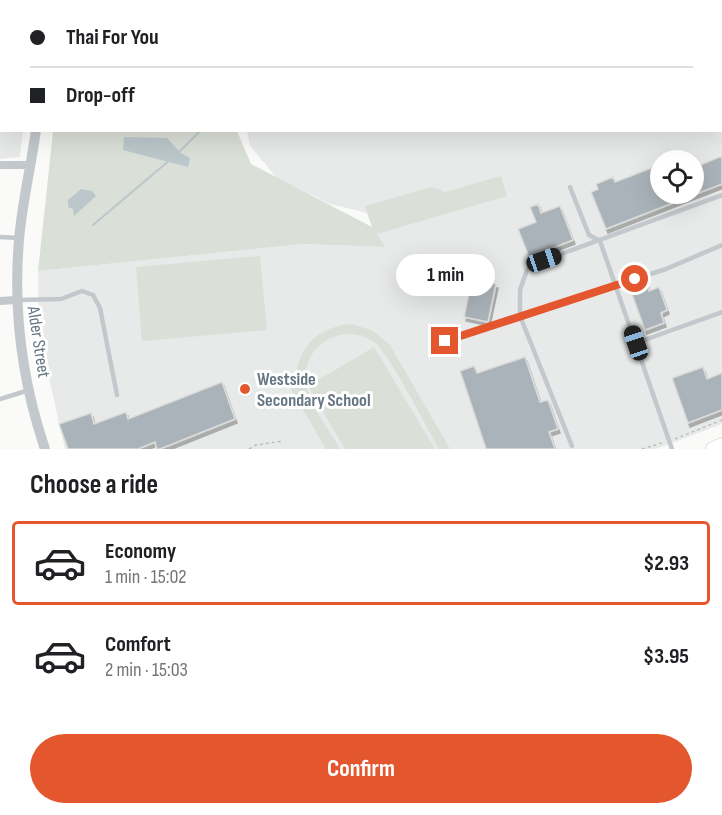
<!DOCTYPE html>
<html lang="en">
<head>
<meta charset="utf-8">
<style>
	:root { --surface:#fff; --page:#f6f6f6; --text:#202124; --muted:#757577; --line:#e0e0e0; --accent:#e4572e }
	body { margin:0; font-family:"Sofia Sans Condensed",sans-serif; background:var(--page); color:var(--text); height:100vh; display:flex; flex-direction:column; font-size:22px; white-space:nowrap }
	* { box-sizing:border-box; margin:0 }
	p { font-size:20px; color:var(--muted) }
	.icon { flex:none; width:33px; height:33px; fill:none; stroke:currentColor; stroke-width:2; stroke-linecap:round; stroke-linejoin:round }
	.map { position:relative; height:449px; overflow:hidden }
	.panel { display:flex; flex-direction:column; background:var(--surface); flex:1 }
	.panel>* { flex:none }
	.guide { position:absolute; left:0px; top:0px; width:723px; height:132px; box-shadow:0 6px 24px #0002; display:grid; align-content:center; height:132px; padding:0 30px; background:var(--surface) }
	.buttons { position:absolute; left:650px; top:150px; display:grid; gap:12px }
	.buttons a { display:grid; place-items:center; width:54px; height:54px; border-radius:50%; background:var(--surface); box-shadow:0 6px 24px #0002; font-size:30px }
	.end { position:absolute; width:27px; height:27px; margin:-14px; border:8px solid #e4572e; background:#fff; box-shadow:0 0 0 3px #fff }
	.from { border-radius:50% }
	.bubble { position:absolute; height:42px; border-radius:21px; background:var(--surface); box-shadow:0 6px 24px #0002; font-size:20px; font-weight:700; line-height:42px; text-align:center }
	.car { position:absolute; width:18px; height:36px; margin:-18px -9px; border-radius:8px; box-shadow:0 0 4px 2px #0007; background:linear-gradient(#222 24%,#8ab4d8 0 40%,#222 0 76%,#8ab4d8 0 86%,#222 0) }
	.guide b { display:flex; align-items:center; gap:21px; height:57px; font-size:22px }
	.guide b+b { border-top:2px solid var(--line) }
	.guide i { width:15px; height:15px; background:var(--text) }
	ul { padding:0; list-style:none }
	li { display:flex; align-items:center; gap:18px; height:84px; margin:0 12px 9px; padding:0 18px; border:3px solid transparent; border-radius:6px }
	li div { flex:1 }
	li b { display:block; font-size:22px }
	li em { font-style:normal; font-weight:700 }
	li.active { border-color:var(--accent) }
	li>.icon { width:54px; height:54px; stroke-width:1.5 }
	h2 { padding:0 30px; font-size:27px; line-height:72px }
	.primary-button { display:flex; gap:12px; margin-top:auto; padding:12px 30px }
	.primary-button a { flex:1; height:69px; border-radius:36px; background:var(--accent); color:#fff; font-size:24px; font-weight:700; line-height:69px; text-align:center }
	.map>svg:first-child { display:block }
	.built { fill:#e8e9e9; fill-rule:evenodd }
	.green { fill:#dadfd7 }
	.water { fill:#bbc7cb }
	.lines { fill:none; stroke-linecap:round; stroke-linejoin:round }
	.stream { stroke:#bbc7cb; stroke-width:2 }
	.building { fill:#aab3b9; stroke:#dcdcda; stroke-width:1.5; filter:url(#shadow) }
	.primary-casing { stroke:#b5babe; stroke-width:15 }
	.path { stroke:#bbbfc2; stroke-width:1.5; stroke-dasharray:3 3; stroke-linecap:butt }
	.service { stroke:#c3c8cc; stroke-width:4.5 }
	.minor { stroke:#c3c8cc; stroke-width:8 }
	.tertiary { stroke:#c3c8cc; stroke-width:10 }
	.primary { stroke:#fff; stroke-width:14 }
	.route { stroke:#e4572e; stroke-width:8 }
	.poi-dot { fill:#e4572e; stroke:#fff; stroke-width:2 }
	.labels { text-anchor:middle; stroke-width:6; stroke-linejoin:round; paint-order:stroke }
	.street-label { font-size:18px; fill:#657683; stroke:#fff }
	.poi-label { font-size:18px; font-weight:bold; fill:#657683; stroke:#fff; text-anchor:start }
</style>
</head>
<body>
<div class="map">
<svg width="722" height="449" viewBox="0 0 722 449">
	<defs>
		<filter id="shadow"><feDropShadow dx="2" dy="4" stdDeviation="0" flood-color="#0004"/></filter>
	</defs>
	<rect width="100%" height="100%" fill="#fafaf8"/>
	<path class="built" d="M217,0H708L709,1L217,2Z
		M0,27L2,130L23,131L20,157L0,159Z
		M722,38V424L656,449H65L39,334L38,271L303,244L384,247L375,235L367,213L330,204L277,178L250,146L247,131L722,130ZM660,160H693V194H660Z"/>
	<path class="green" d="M70,130L237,131L251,164L372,227L365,206L432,187L445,192L501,176L507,196L377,234L385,247L303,244L38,271L53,132Z
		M260,256L267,330L142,341L136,267Z
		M352,324L373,331L390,345L450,449H439C426,427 391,355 374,342C341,319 297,349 307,388C312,409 330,431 340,449H326L287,382L296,377C299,345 320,326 352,324Z
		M374,347L435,449H345L308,386Z"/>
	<path class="water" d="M124,137L167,138L181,153L190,158L188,167L123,150Z
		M81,189L92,191L96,196L74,216L73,209L68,207V200Z"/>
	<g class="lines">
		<path class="stream" d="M195,0V2
			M180,151L201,130
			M93,225L171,159"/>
	</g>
	<path class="building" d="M722,156V184L606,229L591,192L598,189L596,184L613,177L615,182L654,167L660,183V194H693V168Z
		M538,204L541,213L560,206L573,240L529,257L518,229L536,222L530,207Z
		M472,279L496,284L488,322L464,317Z
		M647,284L649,291L659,287L667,310L661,313L664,323L645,330L630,289Z
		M525,357L540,402L548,400L558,429L549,432L555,449H486L460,371L474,366L477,373Z
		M703,367L707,379L722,373V410L688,423L672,378Z
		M222,382L235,419L160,449H157L155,442L138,449H68L59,424L91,413L94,424L126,412L128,419Z"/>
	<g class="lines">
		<defs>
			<path id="primary" d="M713,449L722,445"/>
		</defs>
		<use href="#primary" class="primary-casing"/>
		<path class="path" d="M675,439L722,420
			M249,449L256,445L282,441
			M642,449L662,443"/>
		<path class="service" d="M575,0L576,2
			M169,2L170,0
			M719,2L722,0
			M570,187L589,235L600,241L672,449
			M0,237L19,238
			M19,300L61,299L82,291L93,295L100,308L117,395
			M445,341L666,269L722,245
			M636,343L722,312
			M0,399L29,390
			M572,446L520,316V290L527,270L542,261L722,195"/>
		<path class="minor" d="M0,165H31
			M0,301L16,300"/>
		<path class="tertiary" d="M12,0V2
			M36,130C31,167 22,203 19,240C13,311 22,381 45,449"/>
		<use href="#primary" class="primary"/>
	</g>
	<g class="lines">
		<path class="route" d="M445,341L635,279"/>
	</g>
	<circle class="poi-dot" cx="245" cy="389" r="6"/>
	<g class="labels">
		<g class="street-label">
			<text transform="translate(39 342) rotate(81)" y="6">Alder Street</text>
		</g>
		<g class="poi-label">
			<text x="257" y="385">Westside<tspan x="257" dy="21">Secondary School</tspan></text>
		</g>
	</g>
</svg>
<div class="buttons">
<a><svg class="icon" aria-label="locate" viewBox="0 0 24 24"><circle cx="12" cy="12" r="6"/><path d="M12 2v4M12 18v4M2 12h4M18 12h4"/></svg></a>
</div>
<i class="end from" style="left:635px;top:279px"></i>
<i class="end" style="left:445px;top:341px"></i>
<div class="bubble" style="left:396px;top:254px;width:99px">1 min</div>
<i class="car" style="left:544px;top:260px;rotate:71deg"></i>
<i class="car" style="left:636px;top:343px;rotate:341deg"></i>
<div class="guide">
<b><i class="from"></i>Thai For You</b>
<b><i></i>Drop-off</b>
</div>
</div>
<section class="panel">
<h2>Choose a ride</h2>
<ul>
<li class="active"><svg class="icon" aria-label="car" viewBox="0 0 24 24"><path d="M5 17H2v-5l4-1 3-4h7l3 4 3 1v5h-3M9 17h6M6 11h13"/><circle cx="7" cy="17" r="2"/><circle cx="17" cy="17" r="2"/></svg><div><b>Economy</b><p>1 min · 15:02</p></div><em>$2.93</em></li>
<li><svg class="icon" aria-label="car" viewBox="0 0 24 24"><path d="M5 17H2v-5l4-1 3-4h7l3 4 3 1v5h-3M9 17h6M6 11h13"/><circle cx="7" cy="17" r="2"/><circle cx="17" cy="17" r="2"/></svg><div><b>Comfort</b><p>2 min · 15:03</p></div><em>$3.95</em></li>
</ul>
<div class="primary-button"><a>Confirm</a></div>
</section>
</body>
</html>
